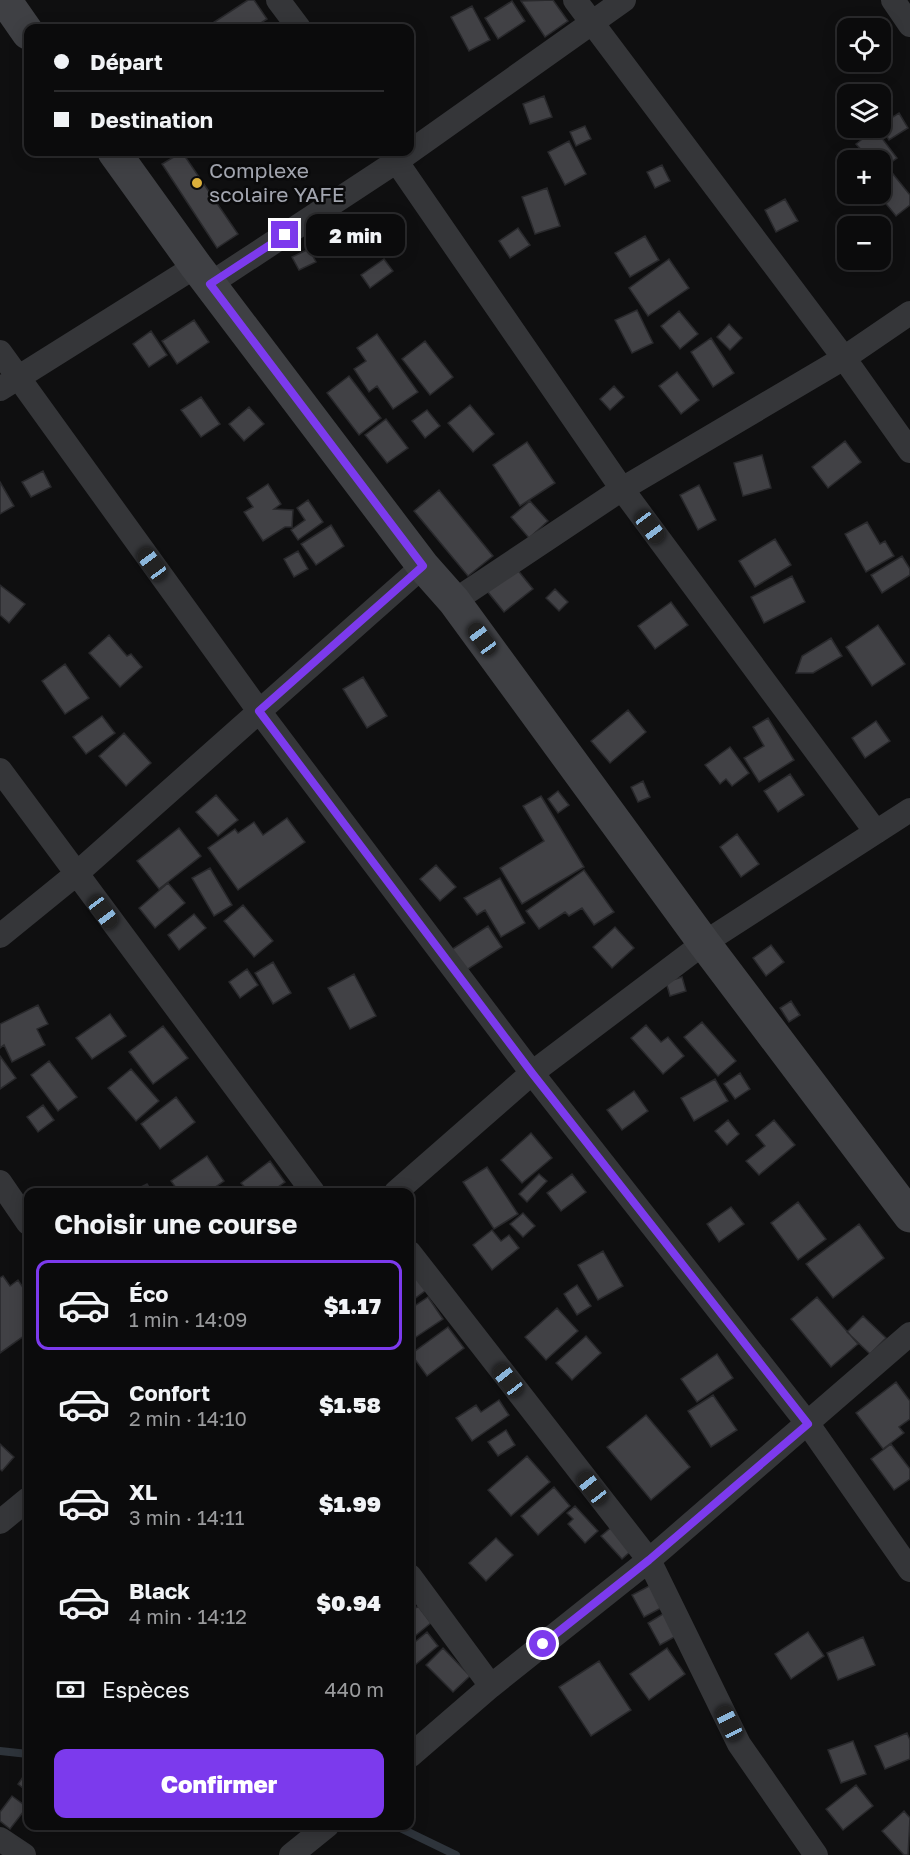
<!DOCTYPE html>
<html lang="fr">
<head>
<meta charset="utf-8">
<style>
	:root { --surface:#0b0b0c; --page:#141415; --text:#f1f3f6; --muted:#9a9b9d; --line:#2b2b2d; --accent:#7c3aed }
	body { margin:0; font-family:"Golos Text",sans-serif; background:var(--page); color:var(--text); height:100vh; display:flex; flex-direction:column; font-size:22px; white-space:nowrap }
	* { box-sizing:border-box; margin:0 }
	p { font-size:20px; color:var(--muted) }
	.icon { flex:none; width:33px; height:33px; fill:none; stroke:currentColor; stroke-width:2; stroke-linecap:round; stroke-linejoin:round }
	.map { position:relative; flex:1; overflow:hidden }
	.side { position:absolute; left:24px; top:1188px; width:390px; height:642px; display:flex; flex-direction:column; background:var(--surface); border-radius:12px; box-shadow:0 3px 15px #0003,0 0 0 2px var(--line) }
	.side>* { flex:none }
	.hud { position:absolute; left:24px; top:24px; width:390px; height:132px; border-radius:12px; box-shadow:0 3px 15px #0003,0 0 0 2px var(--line); display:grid; align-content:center; height:132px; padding:0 30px; background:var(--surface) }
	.controls { position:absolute; left:837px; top:18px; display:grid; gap:12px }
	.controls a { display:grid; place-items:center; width:54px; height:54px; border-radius:12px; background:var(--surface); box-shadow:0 3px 15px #0003,0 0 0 2px var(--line); font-size:30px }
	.end { position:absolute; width:27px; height:27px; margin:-14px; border:8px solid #7c3aed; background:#fff; box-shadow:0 0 0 3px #fff }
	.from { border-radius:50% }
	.bubble { position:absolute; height:42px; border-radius:12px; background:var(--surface); box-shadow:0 3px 15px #0003,0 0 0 2px var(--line); font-size:20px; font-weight:800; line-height:42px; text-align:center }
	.car { position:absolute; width:18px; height:36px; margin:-18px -9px; border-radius:8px; box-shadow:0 0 4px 2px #0007; background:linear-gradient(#222 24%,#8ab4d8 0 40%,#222 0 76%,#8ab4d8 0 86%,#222 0) }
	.hud b { display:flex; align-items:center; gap:21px; height:57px; font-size:22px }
	.hud b+b { border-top:2px solid var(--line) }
	.hud i { width:15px; height:15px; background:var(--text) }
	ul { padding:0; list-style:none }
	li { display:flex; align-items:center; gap:18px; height:90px; margin:0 12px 9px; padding:0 18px; border:3px solid transparent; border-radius:12px }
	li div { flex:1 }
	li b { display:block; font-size:22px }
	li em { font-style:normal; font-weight:800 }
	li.current { border-color:var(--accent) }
	li>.icon { width:54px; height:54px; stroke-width:1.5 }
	h2 { padding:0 30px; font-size:27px; line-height:72px }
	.pay { display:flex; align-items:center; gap:15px; height:66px; padding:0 30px; font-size:22px }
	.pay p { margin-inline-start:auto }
	.primary-button { display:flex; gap:12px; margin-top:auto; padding:12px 30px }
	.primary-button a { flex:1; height:69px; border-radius:12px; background:var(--accent); color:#fff; font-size:24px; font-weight:800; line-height:69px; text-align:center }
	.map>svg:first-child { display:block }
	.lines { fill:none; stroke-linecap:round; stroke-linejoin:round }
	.stream { stroke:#2e343b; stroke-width:8 }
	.building { fill:#414145; stroke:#29292c; stroke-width:1.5 }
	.street { stroke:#353639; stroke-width:24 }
	.secondary { stroke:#3f4044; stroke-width:33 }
	.route { stroke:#7c3aed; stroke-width:8 }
	.poi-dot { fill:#dbaf3b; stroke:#0a0a0b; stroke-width:2 }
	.labels { text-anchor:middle; stroke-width:5; stroke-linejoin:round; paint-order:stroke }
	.poi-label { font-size:21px; fill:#a2a5af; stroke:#0a0a0b; text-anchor:start }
</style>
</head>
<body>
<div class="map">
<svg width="910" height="1855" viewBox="0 0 910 1855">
	<rect width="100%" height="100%" fill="#0f0f10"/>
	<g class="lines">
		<path class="stream" d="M0,1751L28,1754
			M396,1826L456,1855"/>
	</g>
	<path class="building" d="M248,0H254L267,19L253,28H205Z
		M553,0L568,21L545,37L521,1Z
		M512,1L525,21L498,39L485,18Z
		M472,6L490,40L469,51L451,17Z
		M544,96L552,117L530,124L523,104Z
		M899,113L908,128L889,140L880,125Z
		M585,126L591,139L576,146L570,132Z
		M875,129L897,158L880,170V160H870L856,144Z
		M569,141L586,174L565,185L548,152Z
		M182,152L238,234L217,248L162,164Z
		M662,165L670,181L655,188L647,172Z
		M889,169L910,195V205L896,216L878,194H880V176Z
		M547,188L560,226L535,234L522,197Z
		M785,199L798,221L776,232L765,210Z
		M518,228L530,245L510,258L499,241Z
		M645,236L659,260L630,277L615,253Z
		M309,249L316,262L299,270L292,257Z
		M384,259L393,271L370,288L361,275Z
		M669,259L689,288L648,316L629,288Z
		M637,310L653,343L632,353L615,320Z
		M679,311L698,334L680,349L661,326Z
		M194,320L209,342L177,364L162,341Z
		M729,324L742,338L730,350L717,337Z
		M151,331L167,355L149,367L133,344Z
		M377,334L418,392L393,409L377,386L369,392L354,369L366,361L357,348Z
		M711,338L734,373L713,387L691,352Z
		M425,341L453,377L430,395L402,359Z
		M677,372L699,400L681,414L659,386Z
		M349,376L381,418L359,435L327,393Z
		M614,386L624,397L610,410L600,399Z
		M201,397L220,424L201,437L181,410Z
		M470,405L494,434L473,452L448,423Z
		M249,407L264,424L244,441L229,424Z
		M427,410L440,426L425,438L412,421Z
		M386,419L408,448L387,463L365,435Z
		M845,441L861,462L828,488L812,467Z
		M527,442L555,483L520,506L493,465Z
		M762,455L771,488L743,496L734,463Z
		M43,471L51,487L31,497L22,482Z
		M0,482L14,506L0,514Z
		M268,484L281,504L274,509L293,510L292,527H285L263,541L244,512L253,507L247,498Z
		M699,485L716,520L698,530L680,495Z
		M439,490L493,556L468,576L414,511Z
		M308,500L323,522L298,540L291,530L305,520L297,508Z
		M530,501L548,521L529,538L511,517Z
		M867,522L880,544L885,541L894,556L866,572L845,534Z
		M331,525L344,546L316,565L301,544Z
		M775,539L791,565L755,587L739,561Z
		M298,551L308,569L294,577L284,559Z
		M902,556L910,569V575L882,593L871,575Z
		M516,568L533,589L504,612L487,591Z
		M792,576L805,602L764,623L751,597Z
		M0,585L25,604L9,623L0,615Z
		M555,589L568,602L559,611L546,598Z
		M671,602L688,625L655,649L638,626Z
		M878,625L905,664L872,686L846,647Z
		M109,635L127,656L131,654L142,667L120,687L89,653Z
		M831,638L842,656L813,673H796L802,656Z
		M65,664L89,698L65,714L42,681Z
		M363,677L387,716L367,728L343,689Z
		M628,710L646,732L610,763L591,741Z
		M102,716L115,733L86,754L73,737Z
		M768,718L794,760L759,782L744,758L764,746L753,727Z
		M876,721L890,741L865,758L852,738Z
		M124,733L151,763L126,786L99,756Z
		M730,747L749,773L732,786L726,779L720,784L705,765Z
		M790,774L804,795L778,812L764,791Z
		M643,781L650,797L638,802L631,787Z
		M558,791L569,805L558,813L548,799Z
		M216,795L238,820L218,836L196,812Z
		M541,796L584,867L522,904L500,868L544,841L523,806Z
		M287,818L305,842L238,890L208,848L235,829L238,833L254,822L263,835Z
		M179,828L201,856L159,889L137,861Z
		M737,834L759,864L741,877L720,847Z
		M436,865L456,887L440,901L420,879Z
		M210,868L232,905L214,916L192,878Z
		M584,870L614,912L594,925L582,908L569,916L565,912L539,929L526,911Z
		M500,878L525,923L501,937L485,910L477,915L464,898Z
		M168,883L185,903L155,928L139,908Z
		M243,905L273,941L254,957L224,921Z
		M194,914L206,928L179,950L168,935Z
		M488,926L502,947L465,971L451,950Z
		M615,927L634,948L612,968L593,947Z
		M771,945L784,962L766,976L753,958Z
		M273,962L291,993L273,1004L255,973Z
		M247,969L258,985L240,998L229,982Z
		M354,974L376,1016L350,1029L328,988Z
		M682,977L686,991L670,996L666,982Z
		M791,1001L800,1015L789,1022L780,1008Z
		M38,1005L48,1024L37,1029L45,1045L12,1062L4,1045L0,1048V1024Z
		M110,1014L126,1036L92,1059L76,1038Z
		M702,1022L736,1061L718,1076L684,1037Z
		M646,1025L661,1042L668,1037L684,1056L663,1074L631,1038Z
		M163,1026L188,1058L153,1084L129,1052Z
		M0,1056L16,1078L0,1089Z
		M49,1061L77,1097L58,1111L31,1075Z
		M131,1069L159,1101L136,1121L108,1088Z
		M740,1073L750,1089L735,1099L724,1084Z
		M715,1079L728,1101L694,1121L681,1098Z
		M634,1091L648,1111L622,1130L607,1110Z
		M176,1097L195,1122L160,1149L141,1124Z
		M43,1105L54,1120L38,1132L27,1117Z
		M728,1120L739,1134L727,1145L715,1131Z
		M774,1120L795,1145L759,1175L746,1161L765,1146L756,1135Z
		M531,1133L552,1158L522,1183L501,1160Z
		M207,1156L224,1181L208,1192H179L171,1181Z
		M270,1161L285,1182L271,1192H249L241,1183Z
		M487,1167L518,1214L494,1229L463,1182Z
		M539,1174L547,1181L527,1202L519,1194Z
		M572,1174L586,1192L561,1211L547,1193Z
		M147,1184L152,1192H131Z
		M798,1202L826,1239L798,1260L771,1223Z
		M731,1207L744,1224L719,1242L707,1224Z
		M523,1213L535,1226L523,1237L510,1224Z
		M859,1224L884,1258L833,1298L806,1264Z
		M492,1230L501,1241L509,1235L519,1248L492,1270L473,1245Z
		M603,1251L623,1286L598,1300L578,1265Z
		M410,1261L429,1288L410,1302Z
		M3,1276L10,1286L18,1280L28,1295V1333L0,1353V1278Z
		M577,1285L591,1306L577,1315L564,1294Z
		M428,1297L443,1319L413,1339L410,1334V1309Z
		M817,1297L858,1344L831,1367L791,1319Z
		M557,1308L578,1331L546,1360L525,1337Z
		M863,1316L886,1338L870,1354L847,1332Z
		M448,1327L464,1348L427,1376L411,1354Z
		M586,1336L601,1353L572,1380L556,1363Z
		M717,1354L733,1378L697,1402L681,1379Z
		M896,1382L910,1401V1419L899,1427L904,1433L883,1449L856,1413Z
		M713,1395L737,1430L711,1447L688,1411Z
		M499,1400L509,1415L472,1441L456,1418L476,1405L481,1412Z
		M646,1415L690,1467L651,1500L607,1447Z
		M506,1430L515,1445L498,1456L488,1442Z
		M0,1444L14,1457L2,1471L0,1469Z
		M891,1444L910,1469V1479L894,1490L871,1459Z
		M527,1456L550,1482L511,1516L488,1490Z
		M554,1487L570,1506L538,1535L521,1516Z
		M575,1506L598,1531L585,1543L568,1524L573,1519L567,1513Z
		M620,1520L640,1543L622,1559L601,1536Z
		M496,1538L513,1555L486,1581L469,1563Z
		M651,1585L663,1607L644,1617L632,1595Z
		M418,1606L431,1623L410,1640V1613Z
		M666,1612L678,1635L660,1645L648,1623Z
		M427,1632L438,1646L415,1665L410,1658V1646Z
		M808,1632L824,1656L791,1679L775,1654Z
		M863,1637L875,1665L838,1680L827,1653Z
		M443,1648L470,1676L453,1692L426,1665Z
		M667,1648L685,1674L649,1700L630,1674Z
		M599,1661L631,1710L591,1736L559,1687Z
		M907,1733L910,1740V1759L885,1769L875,1746Z
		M853,1741L866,1774L841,1783L828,1750Z
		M28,1770V1792L18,1784Z
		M856,1785L873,1806L843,1830L826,1809Z
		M12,1796L27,1807L10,1829L0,1821V1812Z
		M904,1811L910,1818L908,1855H904L882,1831Z"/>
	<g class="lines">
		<path class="street" d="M278,0L299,28
			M575,0L844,358L910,451
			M893,0L910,25
			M390,152L622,489L876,832
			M210,284L397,161L624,0
			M0,352L259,711L532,1073L808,1424L910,1570
			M0,389L196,266
			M454,601L622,489L844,358L910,313
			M0,770L313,1192
			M0,936L75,875L423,566
			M0,1182L28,1223
			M396,1192L532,1073L704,943L910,810
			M410,1253L649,1560L739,1744L816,1855
			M0,1522L28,1499
			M410,1576L491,1686
			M410,1756L491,1686L649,1560L910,1334
			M0,1839L24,1855
			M291,1855L327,1826"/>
		<path class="secondary" d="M5,0L28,33
			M114,152L196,266L423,566L454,601L704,943L910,1216"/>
	</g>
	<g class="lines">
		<path class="route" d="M285,235L210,284L423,566L259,711L532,1073L808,1424L649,1560L543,1644"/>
	</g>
	<circle class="poi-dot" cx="197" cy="183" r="6"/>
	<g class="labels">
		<g class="poi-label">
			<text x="209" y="178">Complexe<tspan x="209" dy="24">scolaire YAFE</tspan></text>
		</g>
	</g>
</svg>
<div class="controls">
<a><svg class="icon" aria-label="locate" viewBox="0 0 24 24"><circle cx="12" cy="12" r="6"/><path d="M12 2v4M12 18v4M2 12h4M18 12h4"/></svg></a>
<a><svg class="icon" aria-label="layers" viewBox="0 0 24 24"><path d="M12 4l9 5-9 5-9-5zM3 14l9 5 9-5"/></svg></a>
<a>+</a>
<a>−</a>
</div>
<i class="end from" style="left:543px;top:1644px"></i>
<i class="end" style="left:285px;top:235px"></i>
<div class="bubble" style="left:306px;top:214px;width:99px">2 min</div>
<i class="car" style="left:650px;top:527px;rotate:143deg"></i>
<i class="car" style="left:152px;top:564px;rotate:324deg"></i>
<i class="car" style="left:482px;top:639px;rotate:324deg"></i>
<i class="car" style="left:103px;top:912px;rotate:143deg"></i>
<i class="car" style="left:508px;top:1380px;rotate:322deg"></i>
<i class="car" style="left:592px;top:1488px;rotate:322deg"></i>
<i class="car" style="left:729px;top:1723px;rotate:334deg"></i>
<div class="hud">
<b><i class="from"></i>Départ</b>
<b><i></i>Destination</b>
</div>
<section class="side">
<h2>Choisir une course</h2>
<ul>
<li class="current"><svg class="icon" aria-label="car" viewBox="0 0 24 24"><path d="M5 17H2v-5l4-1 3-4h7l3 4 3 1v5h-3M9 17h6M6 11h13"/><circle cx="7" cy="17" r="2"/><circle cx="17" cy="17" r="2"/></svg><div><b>Éco</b><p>1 min · 14:09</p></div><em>$1.17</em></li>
<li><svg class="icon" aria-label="car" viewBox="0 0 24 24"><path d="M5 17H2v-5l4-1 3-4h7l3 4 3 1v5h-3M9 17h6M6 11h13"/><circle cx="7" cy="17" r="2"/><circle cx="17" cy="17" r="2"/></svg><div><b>Confort</b><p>2 min · 14:10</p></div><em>$1.58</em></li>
<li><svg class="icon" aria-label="car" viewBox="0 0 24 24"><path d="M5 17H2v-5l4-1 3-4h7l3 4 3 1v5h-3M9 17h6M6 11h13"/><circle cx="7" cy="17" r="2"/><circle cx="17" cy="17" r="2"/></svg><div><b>XL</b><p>3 min · 14:11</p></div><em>$1.99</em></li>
<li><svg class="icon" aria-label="car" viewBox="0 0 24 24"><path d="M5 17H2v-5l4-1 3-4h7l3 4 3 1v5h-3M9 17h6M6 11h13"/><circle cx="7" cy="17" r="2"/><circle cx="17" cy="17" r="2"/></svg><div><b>Black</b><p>4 min · 14:12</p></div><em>$0.94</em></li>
</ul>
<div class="pay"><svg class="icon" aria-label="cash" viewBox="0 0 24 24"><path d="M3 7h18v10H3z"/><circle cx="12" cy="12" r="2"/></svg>Espèces<p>440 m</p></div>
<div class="primary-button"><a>Confirmer</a></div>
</section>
</div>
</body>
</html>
